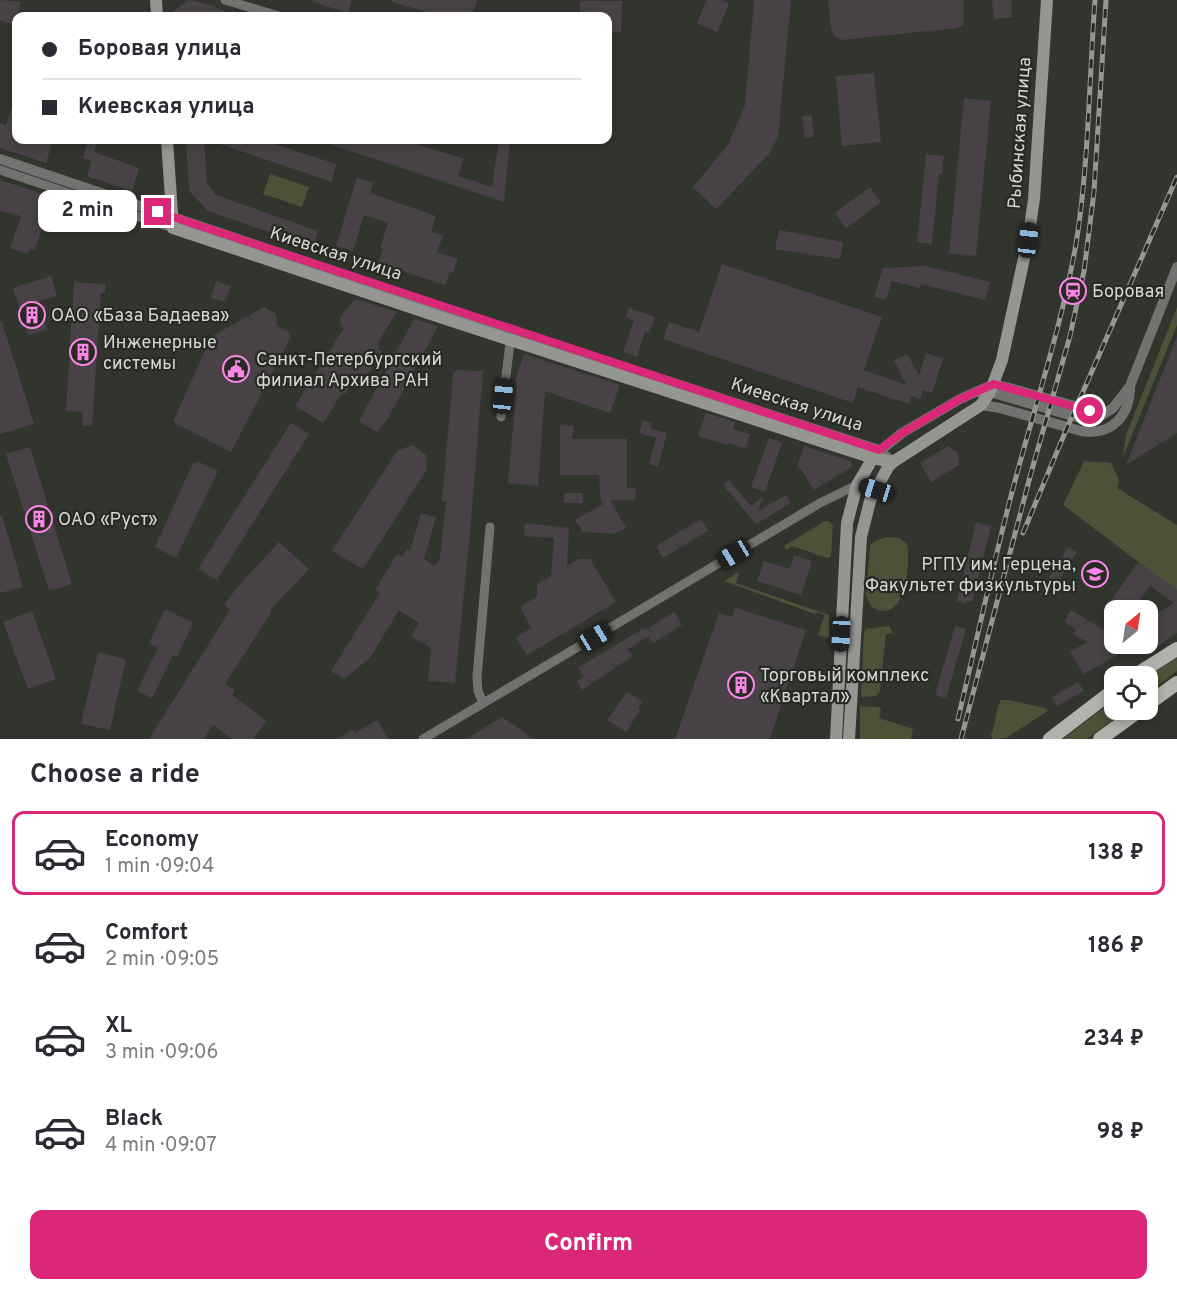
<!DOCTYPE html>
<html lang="en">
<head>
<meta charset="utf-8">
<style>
	:root { --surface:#fff; --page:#f7f7f7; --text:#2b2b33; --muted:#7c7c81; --line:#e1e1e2; --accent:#db2777 }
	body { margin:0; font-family:Overpass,sans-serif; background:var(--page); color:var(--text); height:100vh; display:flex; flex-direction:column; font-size:22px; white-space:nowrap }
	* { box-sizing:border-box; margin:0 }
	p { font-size:20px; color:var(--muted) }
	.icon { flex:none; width:33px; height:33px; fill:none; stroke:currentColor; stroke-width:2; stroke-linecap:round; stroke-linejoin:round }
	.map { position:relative; height:739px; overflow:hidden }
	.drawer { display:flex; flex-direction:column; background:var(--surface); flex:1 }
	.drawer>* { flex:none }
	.guide { position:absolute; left:12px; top:12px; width:600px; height:132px; border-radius:12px; box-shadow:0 3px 9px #0003; display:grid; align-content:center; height:132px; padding:0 30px; background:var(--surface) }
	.needle { width:39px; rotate:30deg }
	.tools { position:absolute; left:1104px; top:600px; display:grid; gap:12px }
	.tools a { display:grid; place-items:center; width:54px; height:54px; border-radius:12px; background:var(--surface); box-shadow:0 3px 9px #0003; font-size:30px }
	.end { position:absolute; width:27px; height:27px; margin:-14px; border:8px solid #db2777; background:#fff; box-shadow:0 0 0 3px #fff }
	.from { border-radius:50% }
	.bubble { position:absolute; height:42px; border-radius:12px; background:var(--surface); box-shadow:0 3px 9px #0003; font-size:20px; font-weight:700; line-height:42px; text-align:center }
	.car { position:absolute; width:18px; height:36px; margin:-18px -9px; border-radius:8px; box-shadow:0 0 4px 2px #0007; background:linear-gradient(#222 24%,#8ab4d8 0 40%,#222 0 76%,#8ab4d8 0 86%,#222 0) }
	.guide b { display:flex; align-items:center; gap:21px; height:57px; font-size:22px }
	.guide b+b { border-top:2px solid var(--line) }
	.guide i { width:15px; height:15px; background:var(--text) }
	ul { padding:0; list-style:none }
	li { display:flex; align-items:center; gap:18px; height:84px; margin:0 12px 9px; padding:0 18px; border:3px solid transparent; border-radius:12px }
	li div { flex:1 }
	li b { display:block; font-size:22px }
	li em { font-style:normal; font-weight:700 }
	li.selected { border-color:var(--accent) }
	li>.icon { width:54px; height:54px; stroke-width:1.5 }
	h2 { padding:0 30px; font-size:27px; line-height:72px }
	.primary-button { display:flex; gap:12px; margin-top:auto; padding:12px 30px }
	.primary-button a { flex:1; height:69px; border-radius:12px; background:var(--accent); color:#fff; font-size:24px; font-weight:700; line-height:69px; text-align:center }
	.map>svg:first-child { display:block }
	.green { fill:#4b5238 }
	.building { fill:#484246 }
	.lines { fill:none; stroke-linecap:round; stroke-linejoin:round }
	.minor { stroke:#727370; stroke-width:9 }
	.tertiary { stroke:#727370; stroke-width:10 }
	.secondary { stroke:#959692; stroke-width:12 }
	.primary { stroke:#b0b2ac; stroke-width:14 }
	.rail-casing { stroke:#969792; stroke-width:5 }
	.rail { stroke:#282a24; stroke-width:3; stroke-dasharray:9; stroke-linecap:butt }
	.route { stroke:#db2777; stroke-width:8 }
	.labels { text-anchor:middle; stroke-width:4.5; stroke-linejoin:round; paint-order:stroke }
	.street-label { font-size:18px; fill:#d6d7d3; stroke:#282a24 }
	.poi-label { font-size:18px; fill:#d6d7d3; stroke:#282a24; text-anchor:start }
</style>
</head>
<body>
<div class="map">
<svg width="1177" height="739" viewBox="0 0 1177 739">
	<rect width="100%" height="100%" fill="#32342e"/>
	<path class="green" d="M270,174L309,187L302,207L263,194Z
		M1177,307V325L1123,457L1126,435Z
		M1084,461L1111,463C1114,473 1122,478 1117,488L1177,525V591L1063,505Z
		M825,521H829L833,526L831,556L827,558L792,546L786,550L784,546Z
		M888,537L899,538L907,544C911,563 906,627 872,607L866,596L870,545L877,540Z
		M739,572L736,583L829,615V638L818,635L825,615L818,612L815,614L724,581Z
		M889,626L893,633L886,634L880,691L876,696L862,697L861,696L864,632L866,629Z
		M1177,658V671L1148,693L1147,676Z
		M1001,700H1009L1045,708L1048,711L1006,738L992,739L991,735C997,723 994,711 1001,700Z
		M1114,700V710H1126L1087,739H1063Z
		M860,706L879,707L881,711L879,718L913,729L911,739H860Z"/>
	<path class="building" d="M0,0L21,2L14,25L0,20Z
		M189,0L207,4L235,15V16H167Z
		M313,0H352L348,13L313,2Z
		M392,0H477L472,16H440L392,2Z
		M707,0H721L729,4L717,32L697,23Z
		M754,0H791L778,137L769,154L716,209L693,187L727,146L740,118L745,105Z
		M828,0H963L964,19L963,25L958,28L841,40L834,36L831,29Z
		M992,0H1011L1012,17L994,19Z
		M580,1H622L621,32H608V16H580Z
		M874,73L881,142L842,146L836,76Z
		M15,98H16V140H41L52,143L46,163L0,148V123L6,125Z
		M964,98L991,101L976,256L949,253Z
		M812,115L814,137L805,138L802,116Z
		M88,140H98L94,152L139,168L132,191L87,176L92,161L83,158Z
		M186,140H204L207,183L216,195L318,231L313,247L208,211L189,191Z
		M208,140H262L336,164L332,182Z
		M321,140H404L464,159L458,176L492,187L499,140H510L504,202L321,141Z
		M926,154L944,156L942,174H939L932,244L917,242Z
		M357,177L373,183L370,193L436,216L431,232L443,236L437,252L458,259L453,273L450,272L445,285L378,263L383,249L380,248L388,223L364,215L353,251L336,246Z
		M0,180L56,198L52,211L48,209L35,250L30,249L28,254L10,248L21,216L0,211Z
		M870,187L881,202L846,228L835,213Z
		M779,230L843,242L840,259L775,249Z
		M722,264L882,317L864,370L907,385L894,361L907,354L919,375L926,353L943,359L932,393L923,390L920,399L911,396L909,404L858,387L853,403L663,339L669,322L699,332Z
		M925,266L990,282L985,300L921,284L920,288L892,281L886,300L874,297L883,268Z
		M51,276L57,296L39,301L47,330L28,335L13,288Z
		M216,281L231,286L225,302L211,298Z
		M74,282L105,284V293H101L92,426H82L83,412L66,411Z
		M356,299L397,312L377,344L379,346L378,349L382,351L362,383L354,380L345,394L342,393L323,423L295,406L344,328L341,326L340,318L350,304Z
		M264,307L276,314L277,326L289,332L291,337L231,452L173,422L211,337Z
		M629,308L655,317L649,334L645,332L637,357L623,352L634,320L626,317Z
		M414,319L438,326L387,420L377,432L359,421Z
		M0,322H2L34,424L0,434Z
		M1177,337V433L1126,465L1154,394Z
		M524,354L620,385L610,413L545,391L538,486L508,483L517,382L515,381Z
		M456,370L483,371L470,533L455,683L428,681L431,648L411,636L419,623L399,610L370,658L344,679L331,671L380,593L375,590L397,554L402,557L407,549L410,551L421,513L436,517L424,559L435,566L440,558L446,501H442L453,374Z
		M706,413L735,422L733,429L750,434L746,448L728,443V445L698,436Z
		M643,420L652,423L650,429L667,433L658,467L649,464L656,438L639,433Z
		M291,423L309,434L217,580L198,569Z
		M560,425L574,426L572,439H627V488H636L635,500H610L626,528L614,534L583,532L575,520L605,503H601L599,475H560Z
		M769,438L782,443L765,492L751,487Z
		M412,445L426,455L427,469L363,569L332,551L397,451Z
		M804,446L851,461L852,467L814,490L801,469L797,467Z
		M948,446L958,453L959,465L931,482L920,463Z
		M30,447L72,584L49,591L6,454Z
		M199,462L218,471L176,558L155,547L193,463Z
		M729,480L751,506L763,497L758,511L786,495L791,503L756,524L723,485Z
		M564,493H583V503H564Z
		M2,515L23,587L0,593V516Z
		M701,519L708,531L663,558L656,546Z
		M976,522L991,526L972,602L966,601V604L957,601Z
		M525,523L569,528L567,566L579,559H590L616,602L527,655L516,638L531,628L520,607L537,596V584L551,576L554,538L524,536Z
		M279,542L309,569L272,608L270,614L225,684L235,690L232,695L266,721L253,739H232L213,725L204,739H149L230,610L224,605L240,584Z
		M1068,547L1077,552L1056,586L1047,581Z
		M794,555L812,561L801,595L757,581L764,561L790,569Z
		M1138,562L1177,591V633L1155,648L1148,646V614L1151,617L1174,603L1150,586L1133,610H1114V620L1103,612Z
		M736,608L806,630L770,739H675L719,613L732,617Z
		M165,609L193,623L177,657L173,655L152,698L137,691L158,648L149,643Z
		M1071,610L1114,636V644H1136L1084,674L1070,652L1087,642L1073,634L1076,629L1064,622Z
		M32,611L56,679L28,689L3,622Z
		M674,612L682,625L653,643L645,630Z
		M955,626L966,629L946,698L935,695Z
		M644,628L649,636L628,649L633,656L582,690L577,681L584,677L578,668Z
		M98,652L126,659L110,730L81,724Z
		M1078,682L1084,691L1057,706L1052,697Z
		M627,692L642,701L638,709L640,710L626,732L607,720Z
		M502,717L534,739H466Z
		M377,720L389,739H337L353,729L355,733Z"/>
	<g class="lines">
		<path class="minor" d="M225,0L279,16
			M0,170L173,228
			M501,417L511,335
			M483,703L478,691L477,677L490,527
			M423,739L820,503L857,485L876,490"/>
		<path class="tertiary" d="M0,159L449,310L879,450L893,462
			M976,392H990L1087,420L1099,417L1113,408L1130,386L1177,267
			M981,405L1000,408L1081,431C1113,436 1130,415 1130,386
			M876,454L902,433L960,399L994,384L1104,414"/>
		<path class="secondary" d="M156,0L157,16
			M167,140L173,228L446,319L873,458L893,462
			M836,739L847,523L857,485L873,458
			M849,739L861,537L870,501L888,467L893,462L981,405L990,392L1002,360L1028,240L1034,199L1047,0"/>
		<path class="primary" d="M1134,676L1177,649
			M1148,704L1177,683
			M1050,739L1114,690
			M1100,739L1140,710"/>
		<defs>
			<path id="rail" d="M1023,533L1064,435L1177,177
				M958,719C977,639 994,559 1015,481C1036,402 1062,324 1076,244C1089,163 1089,81 1095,0
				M961,739L1031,473L1070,336L1084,271L1094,192L1106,0"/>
		</defs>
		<use href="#rail" class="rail-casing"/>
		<use href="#rail" class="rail"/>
	</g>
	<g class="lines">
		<path class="route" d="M158,212L879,450L902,433L960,399L994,384L1090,411"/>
	</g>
	<defs>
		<symbol id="station-ring" viewBox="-11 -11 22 22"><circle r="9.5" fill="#282a24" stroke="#fa87e7" stroke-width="1.5"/><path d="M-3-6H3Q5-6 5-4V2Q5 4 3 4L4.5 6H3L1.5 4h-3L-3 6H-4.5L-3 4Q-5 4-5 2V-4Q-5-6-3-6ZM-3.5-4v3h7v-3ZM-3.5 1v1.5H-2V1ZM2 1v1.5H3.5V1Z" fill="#fa87e7"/></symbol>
		<symbol id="building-ring" viewBox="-11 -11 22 22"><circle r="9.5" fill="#282a24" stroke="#fa87e7" stroke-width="1.5"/><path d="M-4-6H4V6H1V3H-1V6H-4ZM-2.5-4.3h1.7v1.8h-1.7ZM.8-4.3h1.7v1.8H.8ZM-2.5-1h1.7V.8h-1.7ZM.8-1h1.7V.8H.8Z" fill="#fa87e7"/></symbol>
		<symbol id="civic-ring" viewBox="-11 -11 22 22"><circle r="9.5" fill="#282a24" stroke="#fa87e7" stroke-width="1.5"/><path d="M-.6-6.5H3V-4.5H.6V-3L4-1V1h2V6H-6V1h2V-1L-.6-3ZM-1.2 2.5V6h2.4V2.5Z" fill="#fa87e7"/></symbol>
		<symbol id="university-ring" viewBox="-11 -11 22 22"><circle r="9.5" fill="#282a24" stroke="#fa87e7" stroke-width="1.5"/><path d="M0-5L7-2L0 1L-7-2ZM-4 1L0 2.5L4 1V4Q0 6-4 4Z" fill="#fa87e7"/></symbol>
	</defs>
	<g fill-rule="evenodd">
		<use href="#station-ring" x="1058" y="276" width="30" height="30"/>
		<use href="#building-ring" x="17" y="300" width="30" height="30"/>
		<use href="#building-ring" x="68" y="337" width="30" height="30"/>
		<use href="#civic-ring" x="221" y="354" width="30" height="30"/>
		<use href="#building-ring" x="24" y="504" width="30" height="30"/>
		<use href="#university-ring" x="1080" y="559" width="30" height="30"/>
		<use href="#building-ring" x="726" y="670" width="30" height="30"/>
	</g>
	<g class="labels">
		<g class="street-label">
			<text transform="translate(1019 133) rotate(-86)" y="6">Рыбинская улица</text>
			<text transform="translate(336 253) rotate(18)" y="6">Киевская улица</text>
			<text transform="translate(797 404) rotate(18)" y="6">Киевская улица</text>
		</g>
		<g class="poi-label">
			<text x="1092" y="297">Боровая</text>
			<text x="51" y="321">ОАО «База Бадаева»</text>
			<text x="103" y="348">Инженерные<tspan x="103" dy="21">системы</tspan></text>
			<text x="256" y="365">Санкт-Петербургский<tspan x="256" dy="21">филиал Архива РАН</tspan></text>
			<text x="58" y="525">ОАО «Руст»</text>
			<text x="1076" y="570" text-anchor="end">РГПУ им. Герцена,<tspan x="1076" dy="21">Факультет физкультуры</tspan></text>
			<text x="760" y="681">Торговый комплекс<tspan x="760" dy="21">«Квартал»</tspan></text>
		</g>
	</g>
</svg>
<div class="tools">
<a><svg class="needle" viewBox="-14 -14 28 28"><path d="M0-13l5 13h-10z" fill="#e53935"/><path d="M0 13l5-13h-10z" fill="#7c7c81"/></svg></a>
<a><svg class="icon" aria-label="locate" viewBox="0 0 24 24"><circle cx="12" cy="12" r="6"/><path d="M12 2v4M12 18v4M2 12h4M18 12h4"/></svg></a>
</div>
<i class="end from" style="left:1090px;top:411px"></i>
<i class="end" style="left:158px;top:212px"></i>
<div class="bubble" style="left:38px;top:190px;width:99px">2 min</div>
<i class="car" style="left:1028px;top:240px;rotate:7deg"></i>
<i class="car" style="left:503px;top:396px;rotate:6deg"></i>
<i class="car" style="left:876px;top:490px;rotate:287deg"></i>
<i class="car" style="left:734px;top:554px;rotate:239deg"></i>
<i class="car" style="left:841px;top:634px;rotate:183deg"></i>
<i class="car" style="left:595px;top:637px;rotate:59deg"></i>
<div class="guide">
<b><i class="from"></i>Боровая улица</b>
<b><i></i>Киевская улица</b>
</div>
</div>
<section class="drawer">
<h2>Choose a ride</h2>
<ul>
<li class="selected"><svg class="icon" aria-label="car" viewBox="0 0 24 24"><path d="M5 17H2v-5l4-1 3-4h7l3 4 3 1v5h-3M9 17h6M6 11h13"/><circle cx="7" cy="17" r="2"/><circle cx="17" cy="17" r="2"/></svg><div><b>Economy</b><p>1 min · 09:04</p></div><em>138 ₽</em></li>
<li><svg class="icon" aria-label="car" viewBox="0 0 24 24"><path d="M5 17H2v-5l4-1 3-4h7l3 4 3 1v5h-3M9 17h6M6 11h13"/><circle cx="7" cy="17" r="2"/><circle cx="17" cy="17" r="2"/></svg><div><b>Comfort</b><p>2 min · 09:05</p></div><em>186 ₽</em></li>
<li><svg class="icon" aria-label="car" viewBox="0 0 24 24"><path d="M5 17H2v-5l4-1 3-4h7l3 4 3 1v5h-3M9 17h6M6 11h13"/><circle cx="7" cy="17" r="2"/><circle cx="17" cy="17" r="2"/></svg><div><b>XL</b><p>3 min · 09:06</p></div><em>234 ₽</em></li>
<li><svg class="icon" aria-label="car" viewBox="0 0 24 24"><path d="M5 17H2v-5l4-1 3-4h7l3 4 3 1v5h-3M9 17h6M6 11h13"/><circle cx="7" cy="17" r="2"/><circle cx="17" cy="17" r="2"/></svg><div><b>Black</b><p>4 min · 09:07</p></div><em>98 ₽</em></li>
</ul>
<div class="primary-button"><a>Confirm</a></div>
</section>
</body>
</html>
